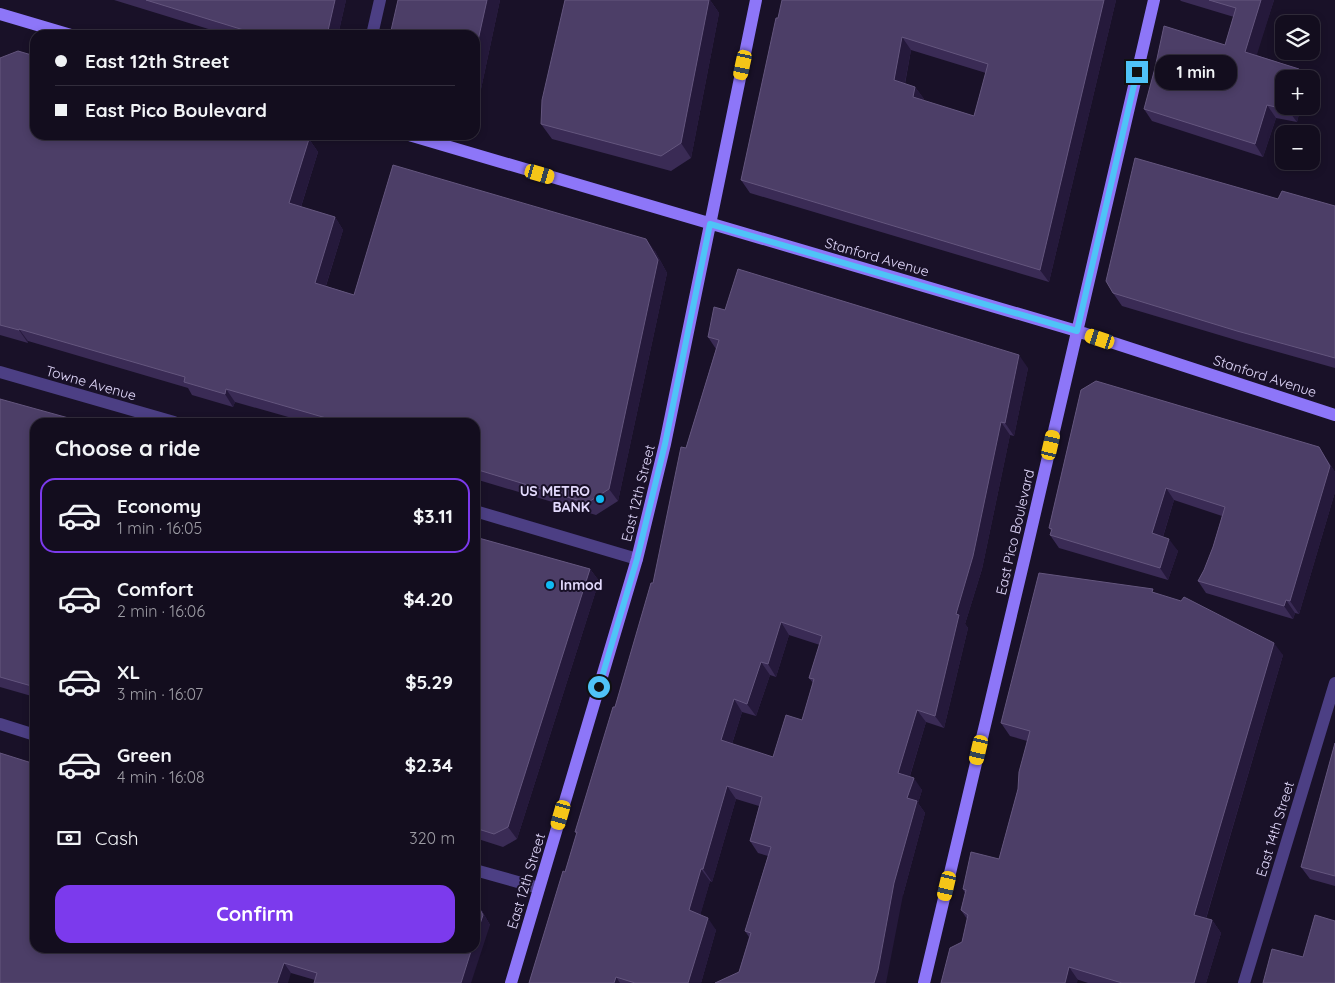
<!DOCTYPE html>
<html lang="en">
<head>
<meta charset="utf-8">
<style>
	:root { --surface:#130d1e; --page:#1c1627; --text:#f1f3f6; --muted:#9d9ca4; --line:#322d3c; --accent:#7c3aed }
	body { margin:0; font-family:Quicksand,sans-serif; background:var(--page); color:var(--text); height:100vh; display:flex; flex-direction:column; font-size:19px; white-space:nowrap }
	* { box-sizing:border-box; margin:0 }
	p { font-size:16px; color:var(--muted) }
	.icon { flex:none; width:28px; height:28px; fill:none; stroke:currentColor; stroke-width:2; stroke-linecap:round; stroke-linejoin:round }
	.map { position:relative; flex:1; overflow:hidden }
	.sheet { position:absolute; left:30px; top:418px; width:450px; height:535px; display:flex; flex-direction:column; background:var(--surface); border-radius:15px; box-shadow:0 2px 8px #0003,0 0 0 1px var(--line) }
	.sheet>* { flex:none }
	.banner { position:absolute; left:30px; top:30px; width:450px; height:110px; border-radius:15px; box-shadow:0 2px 8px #0003,0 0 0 1px var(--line); display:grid; align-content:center; height:110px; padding:0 25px; background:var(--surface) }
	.buttons { position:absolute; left:1275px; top:15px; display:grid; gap:10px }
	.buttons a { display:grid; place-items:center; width:45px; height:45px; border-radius:10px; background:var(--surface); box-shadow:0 2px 8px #0003,0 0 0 1px var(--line); font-size:25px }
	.end { position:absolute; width:22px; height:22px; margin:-11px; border:6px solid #4fc3f7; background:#111; box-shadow:0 0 0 2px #111 }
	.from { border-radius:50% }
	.bubble { position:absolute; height:35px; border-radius:15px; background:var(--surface); box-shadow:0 2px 8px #0003,0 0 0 1px var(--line); font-size:16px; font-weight:800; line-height:35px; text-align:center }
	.car { position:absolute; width:15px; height:30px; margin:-15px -8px; border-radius:6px; box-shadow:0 0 4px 1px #0007; background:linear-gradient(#f5c518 24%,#345 0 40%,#f5c518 0 76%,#345 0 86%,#f5c518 0) }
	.banner b { display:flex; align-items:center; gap:18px; height:48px; font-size:19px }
	.banner b+b { border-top:1px solid var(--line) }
	.banner i { width:12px; height:12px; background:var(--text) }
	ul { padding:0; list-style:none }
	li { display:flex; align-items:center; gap:15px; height:75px; margin:0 10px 8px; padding:0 15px; border:2px solid transparent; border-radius:15px }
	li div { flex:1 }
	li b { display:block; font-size:19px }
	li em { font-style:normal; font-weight:800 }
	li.active { border-color:var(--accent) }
	li>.icon { width:45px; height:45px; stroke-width:1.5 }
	h2 { padding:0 25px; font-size:22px; line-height:60px }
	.pay { display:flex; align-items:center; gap:12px; height:55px; padding:0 25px; font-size:19px }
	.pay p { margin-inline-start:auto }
	.button { display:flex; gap:10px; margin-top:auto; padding:10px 25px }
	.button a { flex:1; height:58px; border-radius:15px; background:var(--accent); color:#fff; font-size:20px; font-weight:800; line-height:58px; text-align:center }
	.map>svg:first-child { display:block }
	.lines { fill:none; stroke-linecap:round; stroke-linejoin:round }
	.street { stroke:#4c3f84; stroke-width:12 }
	.secondary { stroke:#8d76f8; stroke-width:12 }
	.wall { fill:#3a2b55; fill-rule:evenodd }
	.shaded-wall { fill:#25193b }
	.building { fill:#4c3e67; stroke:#64567e; fill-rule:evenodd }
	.route { stroke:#4fc3f7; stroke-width:6 }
	.poi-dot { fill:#10baf3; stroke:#191128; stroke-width:2 }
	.labels { text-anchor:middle; stroke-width:4; stroke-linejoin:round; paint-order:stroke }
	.street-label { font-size:14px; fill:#e3dafd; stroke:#191128 }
	.poi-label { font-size:14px; font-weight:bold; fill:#e3dafd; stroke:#191128; text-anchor:end }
</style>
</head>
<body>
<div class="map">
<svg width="1335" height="983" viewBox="0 0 1335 983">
	<rect width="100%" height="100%" fill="#191128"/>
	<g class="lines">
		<path class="street" d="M372,35L380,0
			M0,372L174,422
			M475,511L637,559
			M0,724L35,735
			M475,870L539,888
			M1244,983L1335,683"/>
		<path class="secondary" d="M0,14L71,35
			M409,135L1077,331L1335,415
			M511,983L637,559L665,444L756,0
			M924,983L1025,556L1154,0"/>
	</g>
	<path class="wall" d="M114,0H346L338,35H228Z
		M398,0H500L481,89L475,87V35Z
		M565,0H710L719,13L691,158L671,171L552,139L541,124Z
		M1116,0L1049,282L750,193L741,180L778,18ZM911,50L986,73L974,116L924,101V99L915,87L905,84Z
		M1180,0H1274L1256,55L1299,69L1306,79H1284V106H1301L1297,122L1276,118L1263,157L1152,121L1144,109L1225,45L1234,17L1181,1Z
		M0,58L35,135L309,139L318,152L301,207L335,217L343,230L326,286L354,295L655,251L667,273L618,501L596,515L475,479V422H306L235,402L233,407L192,395L188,388L28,341V343L0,335Z
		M1278,199L1335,206V368L1246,343L1122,306L1113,293Z
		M725,310L1028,368L1014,436L1010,435L982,569L965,624L968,628L944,728L926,722L910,776L922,790L918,803L925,813L903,895L739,972L749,937L745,931L768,856L758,853L750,841L759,806L736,799L712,882L710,881L700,915L716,930L701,983H529L565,872L577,834L575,832L615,707L653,583L686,448L716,349L708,337ZM789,635L820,645L809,678L813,683L802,720L773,757L732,744L742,712L756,716L770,675L776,677Z
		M1081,390L1327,460L1335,472V492L1299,614L1295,613L1293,619L1206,593L1198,581L1204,570L1213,547L1222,516L1174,500L1163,537L1178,551L1168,580L1059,548L1050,535L1051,531L1049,528Z
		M0,399L35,422V697L0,687Z
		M475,537L590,569L599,581L517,839L503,847L475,838Z
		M1155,593L1283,655L1206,919L1212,920L1221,933L1206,983H1088L962,942L967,919L961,910L965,893L963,889L999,859L1018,789L1027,741L1010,736L1001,723Z
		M1335,743V886L1310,879L1301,867Z
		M482,911L490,925L315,980L291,973L0,983Z"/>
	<path class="shaded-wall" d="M335,0H346L338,35H327Z
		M487,0H500L481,89L475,81V54Z
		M709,0H710L719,13L691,158L681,143Z
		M1104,0H1116L1049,282L1040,270Z
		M1261,0H1274L1254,64L1245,52Z
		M902,37L911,50L903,93L894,80Z
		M1299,69L1306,79H1296Z
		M915,87L924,99L922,110L913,97Z
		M1267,105L1276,118L1263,157L1255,144Z
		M1289,106H1301L1297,122L1288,110Z
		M309,139L318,152L298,216L289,203Z
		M335,217L343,230L323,295L315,283Z
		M646,239L655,251L667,273L618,501L609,489Z
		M19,329L28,341V343L19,330Z
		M1019,355L1028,368L1014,436L1005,423Z
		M226,389L235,402L233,407L225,394Z
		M1001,422L1010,435L982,569L965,624L968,628L944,728L935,716L956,614Z
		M1319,447L1335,472V492L1299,614L1290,601Z
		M1166,488L1174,500L1160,546L1152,533Z
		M1169,539L1178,551L1168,580L1160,568Z
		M590,569L599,581L517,839L508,827Z
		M1286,600L1295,613L1293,619L1284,606Z
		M781,622L789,635L776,677L768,664Z
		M1274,643L1283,655L1203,928L1194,915Z
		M761,662L770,675L756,716L747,704Z
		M734,699L742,712L729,753L721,740Z
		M917,710L926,722L907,785L898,773Z
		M914,778L922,790L918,803L925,813L903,895L886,983H874L907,798Z
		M727,786L736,799L712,882L703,869Z
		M701,869L710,881L698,923L689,910Z
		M475,900L482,911L490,925L471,983H461L472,948H475Z
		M708,918L716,930L701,983H688Z
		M1212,920L1221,933L1206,983H1194Z
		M284,963L291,973L288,983H277Z
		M1069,967L1078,980L1077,983H1065Z
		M616,977L620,983H614Z"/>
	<path class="building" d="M146,0H335L327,35H260Z
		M398,0H487L475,54V35H390Z
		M565,0H709L681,143L661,156L541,124L542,100Z
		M782,0H1104L1040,270L741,180L776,18H778ZM902,37L988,64L974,116L913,97L915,87L894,80Z
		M1209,0H1261L1245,52L1299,69L1296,79H1284V106H1289L1288,110L1267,105L1255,144L1144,109L1155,68L1164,26L1225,45L1236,8Z
		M18,51L35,56V135H296L309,139L289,203L335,217L315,283L354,295L393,165L646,239L658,260L609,489L587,503L475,469V422H340L226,389L225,394L184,382L185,377L19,329V330L0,325V58Z
		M1135,158L1278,199L1282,191L1335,206V358L1237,331L1113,293L1106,281Z
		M738,269L1019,355L1005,423L1001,422L973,556L956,614L959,615L935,716L917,710L898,773L914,778L907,798L917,801L894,883L878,970L874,983H715L739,972L751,933L745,931L771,847L750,841L762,797L727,786L703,869H701L689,910L708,918L688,983H635L616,977L614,983H529L563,871L565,872L577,832H575L613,707H615L651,583H653L681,447L686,448L719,340L708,337L714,307L725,310ZM781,622L822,636L809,678L814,679L802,720L786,715L773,757L721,740L734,699L747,704L761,662L768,664Z
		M1096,381L1319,447L1330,466L1290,601L1286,600L1284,606L1198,581L1204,570L1213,547L1225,507L1166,488L1152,533L1169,539L1160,568L1050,535L1052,529L1049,528L1081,390Z
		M0,399L83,422H35V687L0,677Z
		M475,537L590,569L508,827L494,834L475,828Z
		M1039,573L1153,589L1152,592L1181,601L1184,597L1274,643L1194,915L1212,920L1194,983H1122L1069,967L1065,983H941L950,948L962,942L968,915L961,910L966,890L963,889L971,852L999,859L1018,789L1019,772L1030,731L1001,723Z
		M1335,743V876L1301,867Z
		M0,753L35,764V948H472L461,983H314L317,973L284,963L277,983H0Z
		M475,900L483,915L475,939Z
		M1315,915L1335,921V983H1263L1272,949L1303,957Z"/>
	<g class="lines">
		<path class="route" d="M599,687L637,559L665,444L710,224L1077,331L1137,72"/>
	</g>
	<g class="poi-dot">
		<circle cx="600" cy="499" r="5"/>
		<circle cx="550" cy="585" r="5"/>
	</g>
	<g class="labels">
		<g class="street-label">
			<text transform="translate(877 257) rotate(16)" y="5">Stanford Avenue</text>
			<text transform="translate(1265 376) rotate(18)" y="5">Stanford Avenue</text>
			<text transform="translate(91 383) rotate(16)" y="5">Towne Avenue</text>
			<text transform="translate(638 493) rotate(-76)" y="5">East 12th Street</text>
			<text transform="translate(1015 532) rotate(-77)" y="5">East Pico Boulevard</text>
			<text transform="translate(1275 829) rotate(-73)" y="5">East 14th Street</text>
			<text transform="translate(526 881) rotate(-73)" y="5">East 12th Street</text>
		</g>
		<g class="poi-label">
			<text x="590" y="496">US METRO<tspan x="590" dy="16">BANK</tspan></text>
			<text x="560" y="590" text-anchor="start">Inmod</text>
		</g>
	</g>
</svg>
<div class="buttons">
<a><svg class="icon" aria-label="layers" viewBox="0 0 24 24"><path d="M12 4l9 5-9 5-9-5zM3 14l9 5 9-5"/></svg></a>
<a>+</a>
<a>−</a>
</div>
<i class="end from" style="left:599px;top:687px"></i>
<i class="end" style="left:1137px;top:72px"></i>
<div class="bubble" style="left:1155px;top:55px;width:82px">1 min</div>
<i class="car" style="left:743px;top:65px;rotate:192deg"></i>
<i class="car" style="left:540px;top:174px;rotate:106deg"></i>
<i class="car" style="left:1100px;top:339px;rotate:288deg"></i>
<i class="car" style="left:1051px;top:445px;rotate:13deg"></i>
<i class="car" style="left:979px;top:750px;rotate:193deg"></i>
<i class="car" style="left:561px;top:815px;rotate:196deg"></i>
<i class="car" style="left:947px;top:886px;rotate:193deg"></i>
<div class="banner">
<b><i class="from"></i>East 12th Street</b>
<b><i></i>East Pico Boulevard</b>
</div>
<section class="sheet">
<h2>Choose a ride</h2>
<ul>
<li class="active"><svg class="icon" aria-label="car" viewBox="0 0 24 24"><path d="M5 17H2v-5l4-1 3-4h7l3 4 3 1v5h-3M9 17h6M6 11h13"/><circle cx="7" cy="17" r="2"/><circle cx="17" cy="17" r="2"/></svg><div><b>Economy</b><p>1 min · 16:05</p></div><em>$3.11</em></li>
<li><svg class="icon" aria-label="car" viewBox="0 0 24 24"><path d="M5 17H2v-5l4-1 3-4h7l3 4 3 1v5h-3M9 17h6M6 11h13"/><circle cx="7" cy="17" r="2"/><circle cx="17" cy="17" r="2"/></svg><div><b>Comfort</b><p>2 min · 16:06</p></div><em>$4.20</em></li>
<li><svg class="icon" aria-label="car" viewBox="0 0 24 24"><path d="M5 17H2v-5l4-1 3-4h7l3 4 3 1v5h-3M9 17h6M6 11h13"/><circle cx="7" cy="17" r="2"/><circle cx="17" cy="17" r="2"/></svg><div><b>XL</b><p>3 min · 16:07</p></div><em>$5.29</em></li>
<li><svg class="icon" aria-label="car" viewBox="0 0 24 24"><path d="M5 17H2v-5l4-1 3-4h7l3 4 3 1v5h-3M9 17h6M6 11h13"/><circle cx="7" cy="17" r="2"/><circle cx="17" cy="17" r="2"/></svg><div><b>Green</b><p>4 min · 16:08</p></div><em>$2.34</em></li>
</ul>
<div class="pay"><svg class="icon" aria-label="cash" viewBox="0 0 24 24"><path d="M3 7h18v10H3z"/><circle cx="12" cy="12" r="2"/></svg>Cash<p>320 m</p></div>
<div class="button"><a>Confirm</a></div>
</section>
</div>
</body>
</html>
